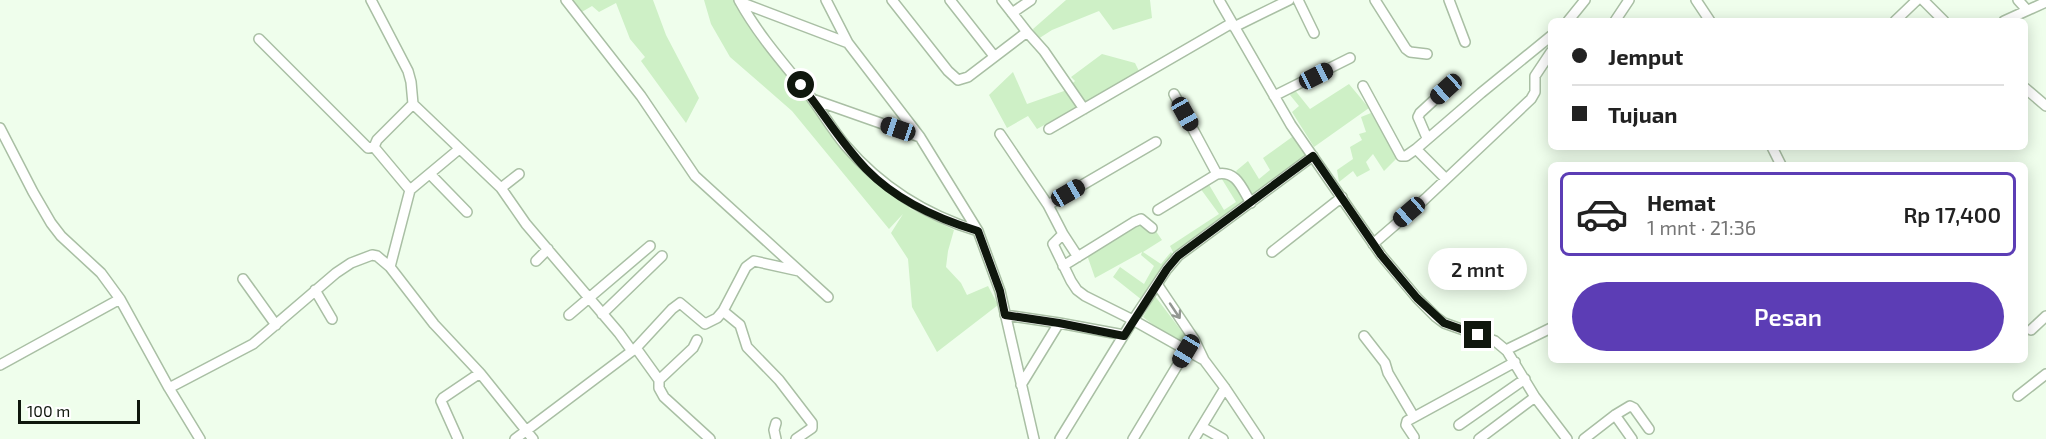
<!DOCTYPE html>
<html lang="id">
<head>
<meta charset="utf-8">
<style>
	:root { --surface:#fff; --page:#f6f6f6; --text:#222; --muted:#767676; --line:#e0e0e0; --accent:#5c3db5 }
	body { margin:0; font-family:"Exo 2",sans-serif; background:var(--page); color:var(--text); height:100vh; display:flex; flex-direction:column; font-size:22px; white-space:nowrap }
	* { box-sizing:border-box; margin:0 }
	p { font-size:20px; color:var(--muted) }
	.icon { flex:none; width:33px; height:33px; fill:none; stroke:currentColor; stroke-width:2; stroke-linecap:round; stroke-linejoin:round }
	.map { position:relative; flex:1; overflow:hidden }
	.details { position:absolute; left:1548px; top:162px; width:480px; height:201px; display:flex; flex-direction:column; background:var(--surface); border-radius:9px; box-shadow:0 3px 15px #0003 }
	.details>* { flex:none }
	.banner { position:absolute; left:1548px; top:18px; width:480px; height:132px; border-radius:9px; box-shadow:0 3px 15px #0003; display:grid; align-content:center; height:132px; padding:0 24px; background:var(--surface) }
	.scale { position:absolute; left:18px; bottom:15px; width:122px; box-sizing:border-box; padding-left:6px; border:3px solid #0f170d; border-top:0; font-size:16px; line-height:21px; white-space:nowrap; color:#0f170d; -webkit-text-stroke:4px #fff; paint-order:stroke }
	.end { position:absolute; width:27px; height:27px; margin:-14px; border:8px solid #0f170d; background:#fff; box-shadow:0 0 0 3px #fff }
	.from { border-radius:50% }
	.bubble { position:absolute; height:42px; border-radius:21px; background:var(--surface); box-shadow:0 3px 15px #0003; font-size:20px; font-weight:600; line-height:42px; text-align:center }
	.car { position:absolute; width:18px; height:36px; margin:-18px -9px; border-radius:8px; box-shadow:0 0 4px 2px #0007; background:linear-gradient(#222 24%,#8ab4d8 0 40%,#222 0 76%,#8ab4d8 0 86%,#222 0) }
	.banner b { display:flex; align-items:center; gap:21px; height:57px; font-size:22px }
	.banner b+b { border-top:2px solid var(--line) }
	.banner i { width:15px; height:15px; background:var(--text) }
	ul { padding:10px 0 0; list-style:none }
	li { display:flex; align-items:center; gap:18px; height:84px; margin:0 12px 9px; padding:0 12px; border:3px solid transparent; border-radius:9px }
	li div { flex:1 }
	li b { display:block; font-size:22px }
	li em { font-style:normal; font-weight:600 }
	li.on { border-color:var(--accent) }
	li>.icon { width:54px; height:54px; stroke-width:1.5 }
	.cta { display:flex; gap:12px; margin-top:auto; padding:12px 24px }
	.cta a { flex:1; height:69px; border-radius:36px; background:var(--accent); color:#fff; font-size:24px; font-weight:600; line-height:69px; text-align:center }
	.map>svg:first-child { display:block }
	.green { fill:#cef0c6 }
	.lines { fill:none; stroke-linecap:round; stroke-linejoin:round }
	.street-casing { stroke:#a9bfa4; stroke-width:12 }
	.street { stroke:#fff; stroke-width:9 }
	.oneway { stroke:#939792 }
	.route { stroke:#0f170d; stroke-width:8 }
</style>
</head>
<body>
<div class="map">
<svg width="2046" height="439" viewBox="0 0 2046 439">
	<rect width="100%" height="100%" fill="#effeec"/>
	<path class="green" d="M569,0H653L666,35L699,98L686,123L641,61L645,57L630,39L616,3L599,12L592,6L580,13Z
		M704,0H742L828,123L887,187V191L911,205L909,208L954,230L948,251L946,267L961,283L967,295L988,286L998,305L937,352L912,307L908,259L891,233L903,214L889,229L792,111L730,57L711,24Z
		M1066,0H1150L1152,18L1113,30L1099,11L1052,30L1038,39L1033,29Z
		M1102,54L1135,63L1140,73L1037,129L1028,116L1007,128L989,95L1013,72L1027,104L1064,91L1075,81L1071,77Z
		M1349,84L1369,108L1314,147L1292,112L1299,106L1290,95L1294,89L1310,109Z
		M1371,113L1397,158L1384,171L1373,154L1366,162L1370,170L1357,177L1353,171L1339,182L1337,170L1353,159L1350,147L1362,140L1359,134L1366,132L1361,117Z
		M1299,132L1313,153L1252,197L1236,171L1248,161L1259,179L1270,170L1263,158Z
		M1226,173L1247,203L1174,254L1170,246L1219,214L1200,188L1208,183L1224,210L1236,202L1220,176Z
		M1144,214L1162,240L1143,252L1161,264L1171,252L1174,256L1142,300L1113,277L1120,267L1144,284L1154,266L1141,255L1142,252L1095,278L1087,255Z
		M1155,296L1186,337L1182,347L1143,317Z"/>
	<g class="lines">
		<defs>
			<path id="street" d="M371,0L408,71L411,82L413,104L501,188L526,224L619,333L632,351
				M566,0L641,96L695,176L828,297
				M739,0C758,35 785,65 810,96C822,112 832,129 845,145C881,187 925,215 978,231
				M826,0L848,43L920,137L978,231L1000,291L1034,439
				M892,0L948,71L958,80L968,77L1027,32L1002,0
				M950,0L994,56
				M1219,0L1291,125L1381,255L1417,298L1436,317L1444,323L1495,341L1507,351L1535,397L1567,439
				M1298,0L1314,33
				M1375,0L1406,49L1410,52L1427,54
				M1449,0L1465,42
				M1696,0L1710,21
				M1923,0L1944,21
				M2018,0L2027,10
				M740,2L848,43
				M1012,13L1031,0
				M1568,21L1585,0
				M1615,21L1629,0
				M1895,21L1917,0
				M2004,21L2046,2
				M1234,27L1289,0
				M1027,32L1044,51L1084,109
				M259,39L368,148L374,147
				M1363,86L1401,156H1406L1416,149
				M2025,88L2046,106
				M1174,94L1217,174
				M1274,96L1350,58
				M812,99L920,137
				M0,128L33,192L51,223L61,236L101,273L120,299L169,388L200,439
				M1049,129L1232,23
				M1000,134L1048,205L1063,234L1053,244L1071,281L1077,290L1085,296L1133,320L1204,360
				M1427,138L1418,117L1420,113L1446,89
				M1772,147L1781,165
				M430,174L467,212
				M1446,179L1416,149L1481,93L1551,36
				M501,188L519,174
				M410,190L458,150
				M1048,205L1156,142
				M1158,210L1217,174C1237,170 1242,189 1251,203
				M1063,234L1078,257
				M1373,244L1425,199L1531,99L1535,92V76L1551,52
				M1272,252L1342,197
				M536,261L548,249
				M1063,266L1134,222L1141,219L1152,228
				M390,267L410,190L374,147L377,140L413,104
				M243,279L276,325
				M1157,284L1194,339L1204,360L1225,388L1259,439
				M315,290L332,319
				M723,311L746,267L754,261L799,271
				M602,314L662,256
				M569,315L650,246
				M1005,315L1059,323
				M2031,330L2046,316
				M1364,336L1385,363L1388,373L1414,417
				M636,348L659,380V388L664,397L710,439
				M1506,350L1551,328
				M0,365L120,299
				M659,380L693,348L697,340
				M1021,385L1059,323L1124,335
				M169,388L253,344L336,273L351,263L372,255L377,256L390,267L434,324L480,373L533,439
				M2018,396L2046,374
				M1615,415L1632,439
				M1459,425L1525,379
				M1202,427L1223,439
				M1414,437L1406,425L1407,421L1515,362
				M458,439L441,401L443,398L480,373
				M515,439L636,348L672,309L680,303L705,324L717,318L723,311L740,325L747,347L779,380L812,423V428L796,439
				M776,439L774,430L776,423
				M1060,439L1133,320L1167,269L1178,256L1313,156
				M1133,439L1189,346
				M1194,439L1225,388
				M1479,439L1535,397
				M1584,439L1615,415L1630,406L1634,408L1649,429"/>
		</defs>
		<use href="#street" class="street-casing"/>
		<use href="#street" class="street"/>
	</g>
	<defs><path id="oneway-shaft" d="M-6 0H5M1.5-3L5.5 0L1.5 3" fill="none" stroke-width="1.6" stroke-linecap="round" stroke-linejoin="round" transform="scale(1.5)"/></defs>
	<use class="oneway" href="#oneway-shaft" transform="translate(1175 311) rotate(56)"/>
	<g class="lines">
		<path class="route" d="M801,85C823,112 841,143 866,169C895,199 938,219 978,231L1000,291L1005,315L1059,323L1124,336L1167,269L1178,256L1313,156L1381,255L1417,298L1444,323L1478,335"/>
	</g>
</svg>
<div class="scale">100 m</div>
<i class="end from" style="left:801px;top:85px"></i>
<i class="end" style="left:1478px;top:335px"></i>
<div class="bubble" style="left:1428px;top:248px;width:99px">2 mnt</div>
<i class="car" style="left:1316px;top:76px;rotate:63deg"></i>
<i class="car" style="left:1446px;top:89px;rotate:228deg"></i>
<i class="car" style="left:1185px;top:114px;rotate:151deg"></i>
<i class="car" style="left:898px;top:129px;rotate:289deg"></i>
<i class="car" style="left:1068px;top:193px;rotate:60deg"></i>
<i class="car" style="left:1409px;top:212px;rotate:229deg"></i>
<i class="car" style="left:1186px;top:351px;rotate:211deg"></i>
<div class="banner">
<b><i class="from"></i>Jemput</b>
<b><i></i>Tujuan</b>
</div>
<section class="details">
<ul>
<li class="on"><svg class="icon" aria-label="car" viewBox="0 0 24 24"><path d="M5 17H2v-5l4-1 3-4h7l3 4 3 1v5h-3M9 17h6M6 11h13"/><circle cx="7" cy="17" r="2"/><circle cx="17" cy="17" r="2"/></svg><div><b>Hemat</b><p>1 mnt · 21:36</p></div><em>Rp 17,400</em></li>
</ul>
<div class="cta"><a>Pesan</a></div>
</section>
</div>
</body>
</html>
